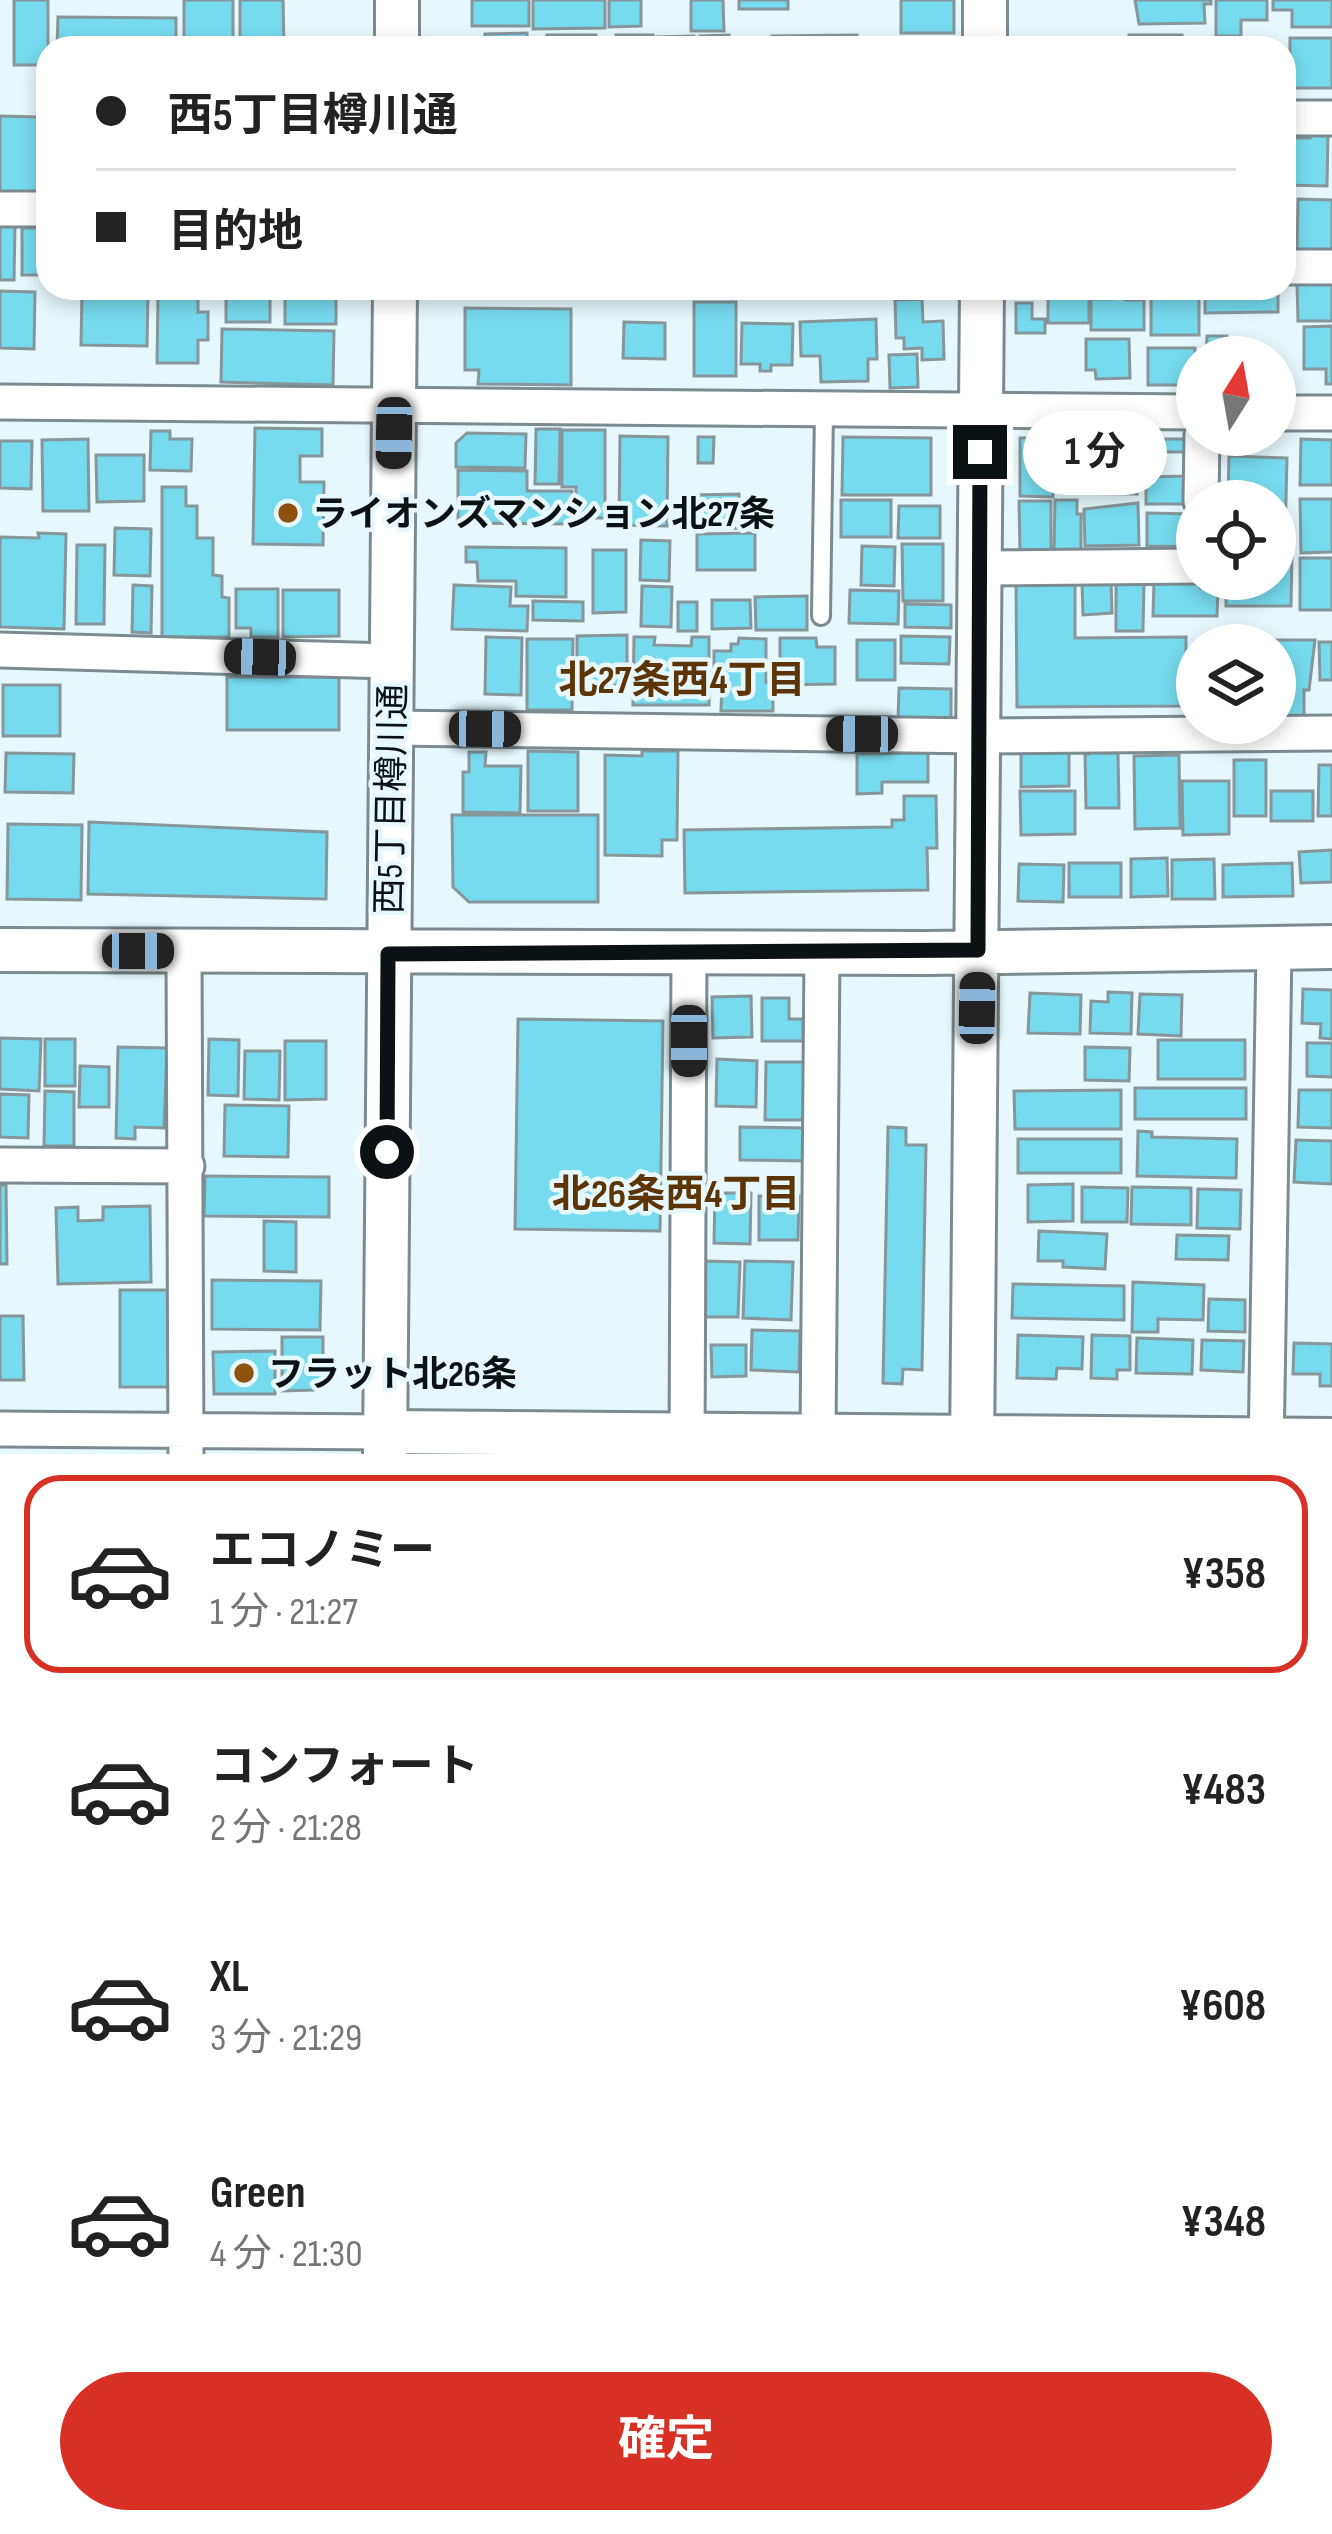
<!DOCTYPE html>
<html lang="ja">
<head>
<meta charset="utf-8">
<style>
	:root { --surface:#fff; --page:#f6f6f6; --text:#222; --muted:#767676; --line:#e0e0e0; --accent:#d93025 }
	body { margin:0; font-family:"Sofia Sans Condensed","Noto Sans JP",sans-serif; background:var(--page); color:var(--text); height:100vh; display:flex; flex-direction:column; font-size:45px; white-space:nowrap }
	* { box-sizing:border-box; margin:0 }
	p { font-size:39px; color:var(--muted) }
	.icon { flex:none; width:66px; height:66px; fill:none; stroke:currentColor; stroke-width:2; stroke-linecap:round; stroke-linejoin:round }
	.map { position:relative; height:1454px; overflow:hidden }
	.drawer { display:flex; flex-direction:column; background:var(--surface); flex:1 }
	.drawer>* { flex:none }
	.hud { position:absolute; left:36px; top:36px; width:1260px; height:264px; border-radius:36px; box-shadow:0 6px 18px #0003; display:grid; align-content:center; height:264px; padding:0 60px; background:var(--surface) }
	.needle { width:78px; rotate:11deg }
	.buttons { position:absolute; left:1176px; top:336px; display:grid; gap:24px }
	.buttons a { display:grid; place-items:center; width:120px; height:120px; border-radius:50%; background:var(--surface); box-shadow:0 6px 18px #0003; font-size:60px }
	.end { position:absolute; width:54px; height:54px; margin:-27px; border:15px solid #0c1213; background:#fff; box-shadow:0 0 0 6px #fff }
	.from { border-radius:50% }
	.bubble { position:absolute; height:84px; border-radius:42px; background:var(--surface); box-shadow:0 6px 18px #0003; font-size:39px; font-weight:700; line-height:84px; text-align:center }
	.car { position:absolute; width:36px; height:72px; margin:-36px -18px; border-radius:15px; box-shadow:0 0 9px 3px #0007; background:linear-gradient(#222 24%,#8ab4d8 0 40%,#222 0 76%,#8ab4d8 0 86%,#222 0) }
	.hud b { display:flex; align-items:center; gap:42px; height:114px; font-size:45px }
	.hud b+b { border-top:3px solid var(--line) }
	.hud i { width:30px; height:30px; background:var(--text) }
	ul { padding:21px 0 0; list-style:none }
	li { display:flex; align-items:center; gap:36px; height:198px; margin:0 24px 18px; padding:0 36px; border:6px solid transparent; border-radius:36px }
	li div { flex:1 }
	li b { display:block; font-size:45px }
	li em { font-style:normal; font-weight:700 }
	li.selected { border-color:var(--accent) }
	li>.icon { width:108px; height:108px; stroke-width:1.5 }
	.action { display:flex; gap:24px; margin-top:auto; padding:24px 60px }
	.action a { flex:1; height:138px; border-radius:72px; background:var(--accent); color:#fff; font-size:48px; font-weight:700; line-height:138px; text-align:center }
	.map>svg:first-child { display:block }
	.building { fill:#76dbef; stroke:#86969a; stroke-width:3 }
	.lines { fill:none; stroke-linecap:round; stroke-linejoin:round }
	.service-casing { stroke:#7b8b8f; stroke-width:22 }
	.minor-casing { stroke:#7b8b8f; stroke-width:39 }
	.tertiary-casing { stroke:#7b8b8f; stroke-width:48 }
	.service { stroke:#fff; stroke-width:16 }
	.minor { stroke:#fff; stroke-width:33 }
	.tertiary { stroke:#fff; stroke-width:42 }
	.route { stroke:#0c1213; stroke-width:15 }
	.poi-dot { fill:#8d520e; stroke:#e6f8fc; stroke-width:4.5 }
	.labels { text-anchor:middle; stroke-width:9; stroke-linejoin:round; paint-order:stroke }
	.poi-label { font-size:36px; font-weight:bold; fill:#0c1213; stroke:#e6f8fc; text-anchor:start }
	.street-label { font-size:36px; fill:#0c1213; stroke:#e6f8fc }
	.neighbourhood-label { font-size:39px; font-weight:bold; fill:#5c3405; stroke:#e6f8fc }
</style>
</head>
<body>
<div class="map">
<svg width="1332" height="1454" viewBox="0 0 1332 1454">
	<rect width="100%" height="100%" fill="#e6f8fc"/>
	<path class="building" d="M14,0H48V65H14Z
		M184,0H233V48H184Z
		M240,0H283L284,44H240Z
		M472,0H529V26H472Z
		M533,0H605V28L533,29Z
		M609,0H641V26L609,27Z
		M691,0H723L724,31H691Z
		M739,0H788V9H739Z
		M901,0H954V33H901Z
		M1135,0H1211V4H1204L1205,23L1139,24Z
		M1216,0H1267V20H1241V36H1216Z
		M1273,0H1332V27H1292V10H1273Z
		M58,17L176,18V48H57Z
		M527,33V48H485V34Z
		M547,35H596V45H610V48H534V42H547Z
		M616,35H653V48H616Z
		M729,35V48H700V36Z
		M857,35V48H773L772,36Z
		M1129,35H1182V48H1129Z
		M694,36V48H657V37Z
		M1290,38H1332V88H1290Z
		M1031,39L1087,40L1086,48H1030Z
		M0,116L38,117V124H48V193L0,192Z
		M1310,132H1328L1327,186L1284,185V138H1310Z
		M1298,199L1332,200V253L1297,252Z
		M0,224L15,225L14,280H0Z
		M22,228H48V275H22Z
		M1297,284H1332V321H1298Z
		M226,288H270V322H226Z
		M285,288H336V324H285Z
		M1048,288H1089V323H1048Z
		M1112,288H1125V300H1144V330H1091V299H1112Z
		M1205,288H1278V312L1205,313Z
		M1151,290H1199V335H1151Z
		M0,291L35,292L34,349L0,348Z
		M82,293L148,294L147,346L81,345Z
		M158,294H198V312H208V340H198V363H157Z
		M922,299L923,322L943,321L944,359L922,360V348L904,349V338H896L895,300Z
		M694,302H736V376H694Z
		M1016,303H1032V319H1045V333H1016Z
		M465,308L571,309V385L478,384L479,370H465Z
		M876,319L877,359H868V381L821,382L820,356H801L800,322Z
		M624,322L665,323V359L623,358Z
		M742,323L793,324L792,365H771V371H760V364H741Z
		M1332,326V384H1326V369H1304V327Z
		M222,329L334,331L333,385L221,382Z
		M1207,336H1227V344H1246V357H1206Z
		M1086,339H1129L1130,378L1096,379L1095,370H1086Z
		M1148,348H1195V385H1148Z
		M917,354L918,387L890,388L889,355Z
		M255,428L322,429V456H300V482H324L323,545L253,544Z
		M536,429H560L559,484H535Z
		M562,430H605V518H576V487H562Z
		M151,431H170V439H192L191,471L150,470Z
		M467,433L526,434L525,468L456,467V443Z
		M620,436L668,437L667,526L619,525Z
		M698,437H714L713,463H698Z
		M843,437L931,438V495H842Z
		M1020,438H1053V497L1020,496Z
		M88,439L89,511H43L42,440Z
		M1148,439H1186V452H1148Z
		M1301,439L1332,440V485H1300Z
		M0,441H32L31,489L0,488Z
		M1091,441H1118V451H1138L1137,494L1061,493V452H1091Z
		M96,455H144V501L97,502Z
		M1229,456L1287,458L1285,540H1275V501H1228Z
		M458,470L527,471V491H572V524L458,523Z
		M1189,476V504H1146V477Z
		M162,487H186V506H197V538H213V575L222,576V597L229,598V637H162Z
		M739,494V516H749V528L695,529L694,495Z
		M1300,499H1332V552L1301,553Z
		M841,500H891V537H841Z
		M1055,500H1077V514H1081V551L1054,550Z
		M1019,501H1051V551H1020Z
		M1138,503L1139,545L1085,546L1084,509Z
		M899,506H940V538H898Z
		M1147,513L1191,514V547L1147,546Z
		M115,528L151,529L150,576L114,575Z
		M38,533L66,534L64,629L0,627V537L39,538Z
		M755,533V570H697V534Z
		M641,540L670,541L669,581L640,580Z
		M902,544H943V601H903Z
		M77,545H105L104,624H76Z
		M862,546L895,547L894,586L861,585Z
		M466,547L566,548V597L516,596V581H478L477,562H466Z
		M593,550H626V612L593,613Z
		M1275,554H1292L1291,606H1226V579H1275Z
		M1300,558H1332V610H1300Z
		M1075,580V638L1186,637V706L1017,707L1016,581Z
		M1111,581L1112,613L1083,615L1082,582Z
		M1154,581L1200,582V588H1218L1217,616H1153Z
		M1144,582L1143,631H1116V583Z
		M133,585L152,586L151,633L132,632Z
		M454,585L511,587L510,606H528L527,631L452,629Z
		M642,586L672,587L671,627L641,626Z
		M236,589H278V637H251V628H236Z
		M283,590H339V636L283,637Z
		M850,590L899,591L898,624L849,623Z
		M807,596V630H756L755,597Z
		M712,600H750L751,628L712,629Z
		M533,601L583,602V621L533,620Z
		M678,602H697V631H678Z
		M905,604L951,605V628L905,627Z
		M627,635V685L577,686V636Z
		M901,636L950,637L949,664L901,663Z
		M486,637L522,638L521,695L485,694Z
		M634,637H655L654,645L691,646L692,637H709V705H633Z
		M739,638L766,639V682L773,683V711H721L722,683H714V651H731V644H738Z
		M780,638H816L817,647H835V684L780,685Z
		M527,639H573L572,710H527Z
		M857,640H895V680H857Z
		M1271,640H1315L1309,690H1304V717H1275V645Z
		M1319,642H1332V680H1320Z
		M227,677H339V730H227Z
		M3,685H60V736H3Z
		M899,688L951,689V719H898Z
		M1021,747H1069V786L1021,787Z
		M1089,747H1104V753H1118L1119,808H1086L1085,754H1089Z
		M528,751L578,752V811H528Z
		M642,751H678L677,840H662V856L605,855V755L642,756Z
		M469,752H486L485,766H521L520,813L463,812V772H469Z
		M6,753L74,754L73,793L5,792Z
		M928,753V782H882V793L857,794V754Z
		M1179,755L1180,828L1135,829L1134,756Z
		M1234,760H1266V816H1234Z
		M1319,765H1332V816H1318Z
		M1182,781H1229V834L1183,835Z
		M1020,791H1075V834L1021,835Z
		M1271,791H1313V821H1271Z
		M904,796H936L937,848H927L928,890L685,893L684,830L892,827V820H904Z
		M452,815H598V902H469L453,887Z
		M89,822L327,832L326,899L88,894Z
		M8,824L82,825L81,900L7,899Z
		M1332,850V882L1301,883L1299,852Z
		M1167,858L1168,896L1131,897V859Z
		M1214,859L1215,899H1172V860Z
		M1069,863H1121V897H1069Z
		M1292,863L1293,896L1223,897V865Z
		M1019,864L1064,865L1063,902L1018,901Z
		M1303,989L1332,990V1039L1320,1038L1321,1024L1302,1023Z
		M1108,992L1132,993L1131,1034L1090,1033L1091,1001L1108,1002Z
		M1030,993L1081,995L1080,1034L1028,1033Z
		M1140,994L1182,995L1181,1036L1138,1034Z
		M751,996L752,1037L713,1038L712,997Z
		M762,998H789V1019H803V1041H762Z
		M518,1019L663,1021L660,1231L515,1229Z
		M0,1038L41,1039L39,1091L0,1089Z
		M45,1039H75V1086H45Z
		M209,1039L239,1040L238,1096L208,1095Z
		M1158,1040H1245V1079H1158Z
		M285,1041H326V1099L285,1100Z
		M1307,1043H1332V1077L1307,1076Z
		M118,1047L167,1048L164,1128L135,1127V1139L116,1138Z
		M1085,1047L1130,1048L1129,1081L1085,1080Z
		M245,1051H280L279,1100L244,1099Z
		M717,1059L757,1061L756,1107L716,1106Z
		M766,1062H811L810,1120H765Z
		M80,1066L109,1067V1107H79Z
		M1135,1088H1246V1119H1135Z
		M1121,1090V1129H1015L1014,1091Z
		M1299,1090H1332V1128L1298,1127Z
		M45,1091L74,1092V1146H44Z
		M0,1094L29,1095L28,1138L0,1137Z
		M225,1105L289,1106L288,1157L224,1156Z
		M740,1127L806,1128V1161L740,1160Z
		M888,1127L906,1128V1145H926L922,1370L903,1369L902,1384L883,1383Z
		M1138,1131L1152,1132V1137L1237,1139L1236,1178L1137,1176Z
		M1018,1139H1121V1173H1018Z
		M1296,1140L1332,1141V1184L1294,1182Z
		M205,1176L329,1177V1217L204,1216Z
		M1073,1184V1221L1028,1222V1185Z
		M0,1185H6L7,1264H0Z
		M1082,1187L1128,1188L1127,1222H1082Z
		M1132,1187L1191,1188V1225L1131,1224Z
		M1198,1189L1241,1190L1240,1229L1197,1228Z
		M715,1193H751L750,1244L714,1243Z
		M759,1196H799L798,1240H759Z
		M150,1206L151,1282L58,1284L56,1208L78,1207V1221L103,1220V1207Z
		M264,1221L296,1222V1272L264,1271Z
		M1039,1231L1107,1234L1105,1269L1063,1267V1261H1038Z
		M1177,1235L1229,1236L1228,1260L1176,1259Z
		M705,1261L740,1262L738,1317H704Z
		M745,1261L793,1262L791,1320L743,1318Z
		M212,1280L321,1281L320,1330L212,1329Z
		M1133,1282L1204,1285L1203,1320L1158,1319V1332H1132Z
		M1013,1284L1124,1286V1320L1012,1318Z
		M120,1290H173V1387H120Z
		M1209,1299L1245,1300V1332L1208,1331Z
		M0,1316H23L24,1380H0Z
		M752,1330L800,1331L799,1372L751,1370Z
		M1018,1335L1083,1337L1082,1369L1057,1368L1056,1379L1017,1378Z
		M1092,1335L1130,1336V1370H1117V1379L1091,1378Z
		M282,1337H323V1378L314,1390L282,1391Z
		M1137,1338L1193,1340L1192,1374L1136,1373Z
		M1202,1340L1244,1341L1243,1372L1201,1370Z
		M1294,1343L1332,1344V1386H1320V1374H1293Z
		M711,1345H746V1376L712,1377Z
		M275,1351V1394H214L213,1352Z"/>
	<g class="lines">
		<defs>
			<path id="service" d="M821,616L824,411"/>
			<path id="minor" d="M1284,118H1332
				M0,209H48
				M1284,267H1332
				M0,402L1197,412
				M1275,413H1332
				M1201,501L1202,435
				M980,568L1197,566
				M0,650L391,661
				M391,728L979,736L1332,733
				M184,952L186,1454
				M0,1165L187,1166
				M0,1429L385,1432
				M818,1436L822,953
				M687,1454L689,951
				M1266,1454L1274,948"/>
			<path id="tertiary" d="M397,48V0
				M985,48V0
				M0,950L926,953L1332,947
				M385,1432L1332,1440
				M385,1454L395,288
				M972,1454L982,288"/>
		</defs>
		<use href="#service" class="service-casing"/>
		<use href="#minor" class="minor-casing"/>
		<use href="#tertiary" class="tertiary-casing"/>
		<use href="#service" class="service"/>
		<use href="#minor" class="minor"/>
		<use href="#tertiary" class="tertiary"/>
	</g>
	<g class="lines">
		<path class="route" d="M387,1152L388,954L978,950L980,452"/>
	</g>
	<g class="poi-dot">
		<circle cx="288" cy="513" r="12"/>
		<circle cx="244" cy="1373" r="12"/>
	</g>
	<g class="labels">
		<g class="poi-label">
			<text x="312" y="526">ライオンズマンション北27条</text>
			<text x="268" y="1386">フラット北26条</text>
		</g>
		<g class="street-label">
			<text transform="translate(390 799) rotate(-89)" y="13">西5丁目樽川通</text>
		</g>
		<g class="neighbourhood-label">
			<text x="682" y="693">北27条西4丁目</text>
			<text x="676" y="1207">北26条西4丁目</text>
		</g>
	</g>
</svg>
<div class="buttons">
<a><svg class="needle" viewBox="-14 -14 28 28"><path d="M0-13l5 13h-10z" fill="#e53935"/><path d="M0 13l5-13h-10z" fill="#767676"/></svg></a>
<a><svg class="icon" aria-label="locate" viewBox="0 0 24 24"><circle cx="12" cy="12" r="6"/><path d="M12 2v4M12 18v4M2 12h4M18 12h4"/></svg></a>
<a><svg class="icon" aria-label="layers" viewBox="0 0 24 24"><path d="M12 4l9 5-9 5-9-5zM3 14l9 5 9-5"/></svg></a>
</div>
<i class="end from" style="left:387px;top:1152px"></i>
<i class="end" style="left:980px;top:452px"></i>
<div class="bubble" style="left:1023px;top:411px;width:144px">1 分</div>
<i class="car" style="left:394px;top:433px;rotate:181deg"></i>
<i class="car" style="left:260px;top:657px;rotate:272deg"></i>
<i class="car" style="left:485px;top:729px;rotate:91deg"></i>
<i class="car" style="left:862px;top:734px;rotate:271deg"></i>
<i class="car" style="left:138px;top:951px;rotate:90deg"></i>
<i class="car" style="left:977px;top:1008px;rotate:1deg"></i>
<i class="car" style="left:689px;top:1041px;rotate:180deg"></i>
<div class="hud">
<b><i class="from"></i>西5丁目樽川通</b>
<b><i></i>目的地</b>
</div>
</div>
<section class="drawer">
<ul>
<li class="selected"><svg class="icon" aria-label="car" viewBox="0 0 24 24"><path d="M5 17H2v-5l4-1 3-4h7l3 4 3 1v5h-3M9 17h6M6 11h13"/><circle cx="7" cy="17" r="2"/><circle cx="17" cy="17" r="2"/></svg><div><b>エコノミー</b><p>1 分 · 21:27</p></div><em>¥358</em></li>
<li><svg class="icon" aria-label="car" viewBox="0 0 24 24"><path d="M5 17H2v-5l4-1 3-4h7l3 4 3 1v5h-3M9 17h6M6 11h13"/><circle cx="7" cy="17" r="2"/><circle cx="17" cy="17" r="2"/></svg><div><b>コンフォート</b><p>2 分 · 21:28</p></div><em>¥483</em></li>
<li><svg class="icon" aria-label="car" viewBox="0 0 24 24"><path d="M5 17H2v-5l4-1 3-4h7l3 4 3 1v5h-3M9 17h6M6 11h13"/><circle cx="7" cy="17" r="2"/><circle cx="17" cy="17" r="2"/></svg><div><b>XL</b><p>3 分 · 21:29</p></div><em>¥608</em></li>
<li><svg class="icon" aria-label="car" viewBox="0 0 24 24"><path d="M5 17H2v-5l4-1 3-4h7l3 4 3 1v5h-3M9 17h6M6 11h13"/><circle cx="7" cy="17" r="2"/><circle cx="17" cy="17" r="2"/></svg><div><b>Green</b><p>4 分 · 21:30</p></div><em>¥348</em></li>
</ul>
<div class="action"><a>確定</a></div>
</section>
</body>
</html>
